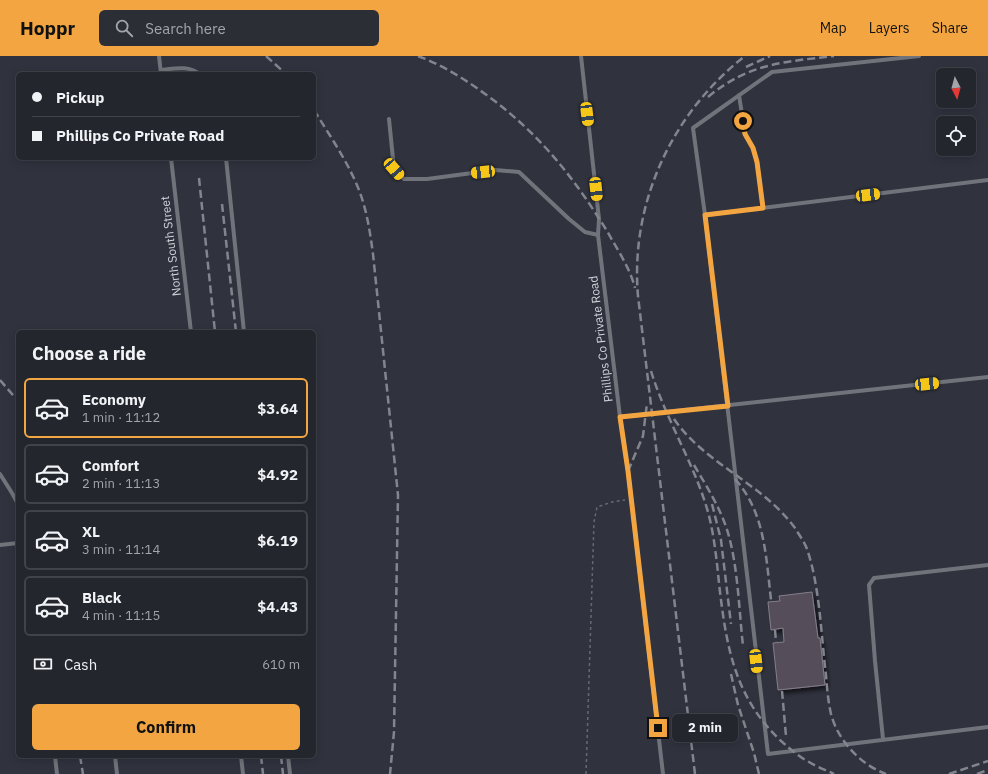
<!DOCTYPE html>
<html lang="en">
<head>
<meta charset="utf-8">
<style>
	:root { --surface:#24262e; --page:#2c2e36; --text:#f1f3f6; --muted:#a3a5aa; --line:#41434a; --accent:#f2a541 }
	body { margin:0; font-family:"IBM Plex Sans",sans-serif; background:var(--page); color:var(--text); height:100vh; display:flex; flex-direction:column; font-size:15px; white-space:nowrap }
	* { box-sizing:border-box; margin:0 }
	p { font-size:13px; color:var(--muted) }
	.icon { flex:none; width:22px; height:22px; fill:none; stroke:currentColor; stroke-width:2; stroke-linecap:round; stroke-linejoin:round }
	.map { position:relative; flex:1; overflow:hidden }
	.side { position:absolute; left:16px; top:274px; width:300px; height:428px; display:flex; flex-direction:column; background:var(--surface); border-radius:6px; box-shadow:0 2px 10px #0003,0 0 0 1px var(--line) }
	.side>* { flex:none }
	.banner { position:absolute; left:16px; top:16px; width:300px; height:88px; border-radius:6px; box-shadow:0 2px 10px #0003,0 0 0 1px var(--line); display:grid; align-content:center; height:88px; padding:0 16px; background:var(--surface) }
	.needle { width:26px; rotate:174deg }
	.controls { position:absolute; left:936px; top:12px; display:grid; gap:8px }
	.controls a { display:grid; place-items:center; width:40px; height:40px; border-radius:6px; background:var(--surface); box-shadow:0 2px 10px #0003,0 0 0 1px var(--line); font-size:20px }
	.end { position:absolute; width:18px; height:18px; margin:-9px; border:5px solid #f2a541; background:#111; box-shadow:0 0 0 2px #111 }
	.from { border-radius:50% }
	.bubble { position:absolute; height:28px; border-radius:6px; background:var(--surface); box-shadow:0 2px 10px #0003,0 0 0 1px var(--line); font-size:13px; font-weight:800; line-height:28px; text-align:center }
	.car { position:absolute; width:12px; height:24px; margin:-12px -6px; border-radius:5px; box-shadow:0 0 3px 1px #0007; background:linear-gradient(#f5c518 24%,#345 0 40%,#f5c518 0 76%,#345 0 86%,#f5c518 0) }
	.banner b { display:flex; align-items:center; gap:14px; height:38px; font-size:15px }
	.banner b+b { border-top:1px solid var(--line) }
	.banner i { width:10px; height:10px; background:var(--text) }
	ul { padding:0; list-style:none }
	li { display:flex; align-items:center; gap:12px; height:60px; margin:0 8px 6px; padding:0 8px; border:2px solid var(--line); border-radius:6px }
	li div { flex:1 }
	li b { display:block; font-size:15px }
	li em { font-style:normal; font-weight:800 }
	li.selected { border-color:var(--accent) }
	li>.icon { width:36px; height:36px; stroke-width:1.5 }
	h2 { padding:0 16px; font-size:18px; line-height:48px }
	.pay { display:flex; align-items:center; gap:10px; height:44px; padding:0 16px; font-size:15px }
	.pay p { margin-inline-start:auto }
	.button { display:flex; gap:8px; margin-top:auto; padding:8px 16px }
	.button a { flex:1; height:46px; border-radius:6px; background:var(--accent); color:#111; font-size:16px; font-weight:800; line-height:46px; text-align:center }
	header { display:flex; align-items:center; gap:24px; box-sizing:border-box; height:56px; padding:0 20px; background:var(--accent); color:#111 }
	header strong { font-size:19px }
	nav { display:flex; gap:22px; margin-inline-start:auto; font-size:14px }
	.search { width:280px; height:36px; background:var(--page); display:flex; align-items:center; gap:10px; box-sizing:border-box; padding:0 14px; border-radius:6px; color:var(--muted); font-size:15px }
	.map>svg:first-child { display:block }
	.building { fill:#554e5a; stroke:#857e8b; filter:url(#shadow) }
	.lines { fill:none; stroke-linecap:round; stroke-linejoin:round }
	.path { stroke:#666872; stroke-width:1.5; stroke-dasharray:3 3; stroke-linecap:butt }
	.lane { stroke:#70747a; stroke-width:4 }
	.rail { stroke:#83858e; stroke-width:2.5; stroke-dasharray:8 4; stroke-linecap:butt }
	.route { stroke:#f2a541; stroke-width:5 }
	.labels { text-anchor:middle; stroke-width:3; stroke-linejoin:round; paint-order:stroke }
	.street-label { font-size:12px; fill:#d3d4db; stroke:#30323e }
</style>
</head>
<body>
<header>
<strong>Hoppr</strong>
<div class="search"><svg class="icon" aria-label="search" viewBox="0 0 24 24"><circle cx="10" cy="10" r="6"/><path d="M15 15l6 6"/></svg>Search here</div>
<nav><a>Map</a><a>Layers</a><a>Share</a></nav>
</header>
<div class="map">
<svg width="988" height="718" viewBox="0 0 988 718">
	<defs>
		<filter id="shadow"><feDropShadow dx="3.5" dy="3.5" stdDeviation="2" flood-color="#0009"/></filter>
	</defs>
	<rect width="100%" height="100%" fill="#30323e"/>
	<path class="building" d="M812,536L818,582H820L825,629L778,634L773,587L784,586L783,572L771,574L768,546L780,545L779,540Z"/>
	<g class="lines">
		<path class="path" d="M586,718L594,466L597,451L612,446L625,444"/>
		<path class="lane" d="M159,0L161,18
			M581,0L599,163L598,179L620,361L628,415L663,718
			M919,0L772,16L693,72L705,159L988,124
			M161,14C173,13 189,9 199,18
			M739,39L745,78L753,92L757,106L763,152
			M389,63L394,113L404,123H427L495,114L519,116L569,163L585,176L598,179
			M171,102L191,276
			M226,102L244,276
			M705,159L768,698L988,671
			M620,361L988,321
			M0,418L12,437L18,448
			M0,489L18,487
			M883,683L875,605L869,529L874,522L988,509
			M55,700L57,718
			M115,700L117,718
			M241,700L243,718
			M288,700L290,718"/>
		<path class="rail" d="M266,0L286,18
			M418,0C445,10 469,26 492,43C542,81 574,122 607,175C617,193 630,212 635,232
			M746,11L770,0
			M708,41C749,7 784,6 834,0
			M314,54C330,80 348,106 359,134C367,155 370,176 373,198L398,439L394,676L390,718
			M199,122L215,276
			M222,148L236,276
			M651,315C666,364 694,407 708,456C715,482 717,509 720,536C727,594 736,642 780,684C789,692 799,701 809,706C817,711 826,714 834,718
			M0,324L18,345
			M674,363C705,408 762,427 795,472C799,479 804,485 807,493C820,531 821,579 826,619C827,631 828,645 831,658C838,685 861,709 886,718
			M694,409C707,431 721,453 728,477C738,511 739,554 743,590
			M628,415L643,380L647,347
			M735,423C765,456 766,501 771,544
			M712,448L721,484L731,568
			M775,574L776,586
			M731,618L738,649L754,697L759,718
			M782,635L786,680
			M80,700L83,718
			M261,700L263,718
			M281,700L283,718
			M695,718L638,240C630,147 672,57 745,0
			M949,718L988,705
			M977,718L988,714"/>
	</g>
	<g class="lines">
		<path class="route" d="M658,672L628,415L620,361L728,350L705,159L763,152L757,106L753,92L745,78L743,65"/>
	</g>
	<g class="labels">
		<g class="street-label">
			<text transform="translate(171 190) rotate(-97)" y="4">North South Street</text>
			<text transform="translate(601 283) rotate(-97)" y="4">Phillips Co Private Road</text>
		</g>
	</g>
</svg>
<div class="controls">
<a><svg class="needle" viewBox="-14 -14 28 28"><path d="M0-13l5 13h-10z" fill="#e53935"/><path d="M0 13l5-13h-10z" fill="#a3a5aa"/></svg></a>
<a><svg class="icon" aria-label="locate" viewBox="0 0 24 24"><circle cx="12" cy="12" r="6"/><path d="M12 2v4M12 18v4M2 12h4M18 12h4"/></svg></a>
</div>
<i class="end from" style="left:743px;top:65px"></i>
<i class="end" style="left:658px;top:672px"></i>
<div class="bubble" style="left:672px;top:658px;width:66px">2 min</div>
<i class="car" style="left:587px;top:58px;rotate:173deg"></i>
<i class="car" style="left:394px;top:113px;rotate:139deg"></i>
<i class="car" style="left:483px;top:116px;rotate:264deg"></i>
<i class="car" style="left:596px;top:133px;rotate:174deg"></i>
<i class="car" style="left:868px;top:139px;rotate:83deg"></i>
<i class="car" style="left:927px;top:328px;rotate:84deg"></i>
<i class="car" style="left:756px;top:605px;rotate:174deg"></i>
<div class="banner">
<b><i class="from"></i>Pickup</b>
<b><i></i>Phillips Co Private Road</b>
</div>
<section class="side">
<h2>Choose a ride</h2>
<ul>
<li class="selected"><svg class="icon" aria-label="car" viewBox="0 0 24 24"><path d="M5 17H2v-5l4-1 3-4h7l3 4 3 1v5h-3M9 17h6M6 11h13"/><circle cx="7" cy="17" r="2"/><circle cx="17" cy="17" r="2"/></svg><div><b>Economy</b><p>1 min · 11:12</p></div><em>$3.64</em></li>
<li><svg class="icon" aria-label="car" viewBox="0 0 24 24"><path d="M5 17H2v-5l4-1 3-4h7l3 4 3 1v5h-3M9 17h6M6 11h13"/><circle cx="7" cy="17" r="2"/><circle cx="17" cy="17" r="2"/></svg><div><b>Comfort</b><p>2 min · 11:13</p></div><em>$4.92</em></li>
<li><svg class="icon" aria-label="car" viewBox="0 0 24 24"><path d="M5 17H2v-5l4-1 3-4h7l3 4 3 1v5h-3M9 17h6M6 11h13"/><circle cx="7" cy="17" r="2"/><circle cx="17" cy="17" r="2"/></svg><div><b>XL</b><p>3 min · 11:14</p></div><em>$6.19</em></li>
<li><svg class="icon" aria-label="car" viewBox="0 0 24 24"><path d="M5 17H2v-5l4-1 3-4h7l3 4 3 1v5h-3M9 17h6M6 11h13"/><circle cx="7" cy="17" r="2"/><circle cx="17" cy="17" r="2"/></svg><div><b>Black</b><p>4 min · 11:15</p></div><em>$4.43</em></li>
</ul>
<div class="pay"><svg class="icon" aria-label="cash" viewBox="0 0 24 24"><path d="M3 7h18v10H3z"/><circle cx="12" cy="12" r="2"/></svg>Cash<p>610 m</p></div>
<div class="button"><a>Confirm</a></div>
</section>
</div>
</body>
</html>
